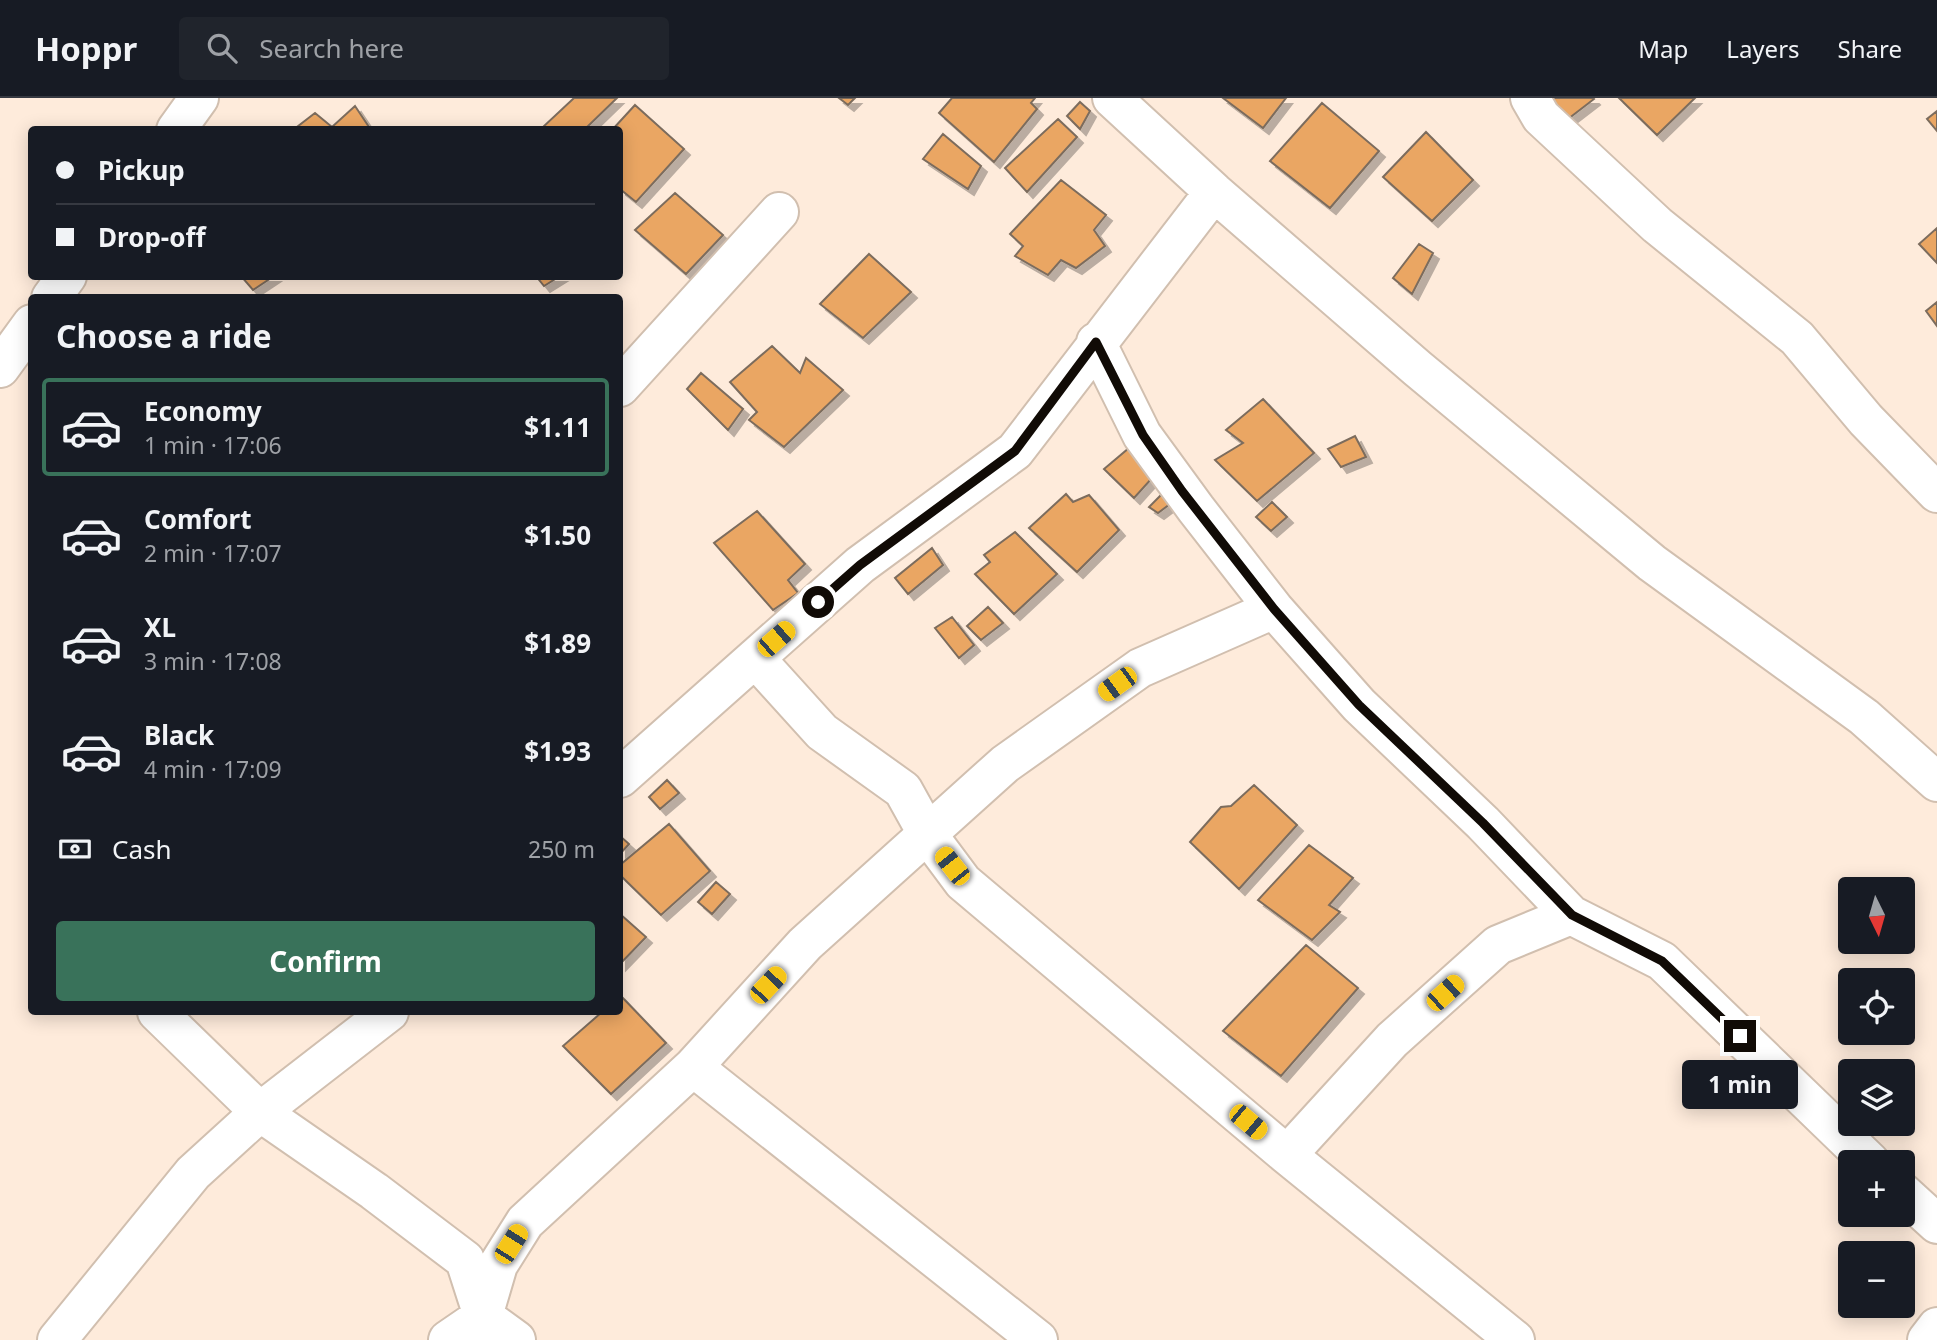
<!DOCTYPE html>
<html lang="en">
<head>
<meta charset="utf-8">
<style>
	:root { --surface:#171b24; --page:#20242c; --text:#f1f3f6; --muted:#9ea1a6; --line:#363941; --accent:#39725a }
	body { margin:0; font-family:"Noto Sans",sans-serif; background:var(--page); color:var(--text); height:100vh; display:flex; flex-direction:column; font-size:26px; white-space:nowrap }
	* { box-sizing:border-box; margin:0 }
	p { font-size:23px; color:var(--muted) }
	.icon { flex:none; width:38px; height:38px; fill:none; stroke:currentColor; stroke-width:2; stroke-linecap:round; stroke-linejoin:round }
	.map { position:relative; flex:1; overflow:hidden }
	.sheet { position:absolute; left:28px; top:196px; width:595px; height:721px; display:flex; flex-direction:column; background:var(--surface); border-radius:7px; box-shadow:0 4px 18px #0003 }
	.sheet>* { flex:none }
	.hud { position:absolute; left:28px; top:28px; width:595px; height:154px; border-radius:7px; box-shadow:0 4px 18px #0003; display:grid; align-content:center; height:154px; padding:0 28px; background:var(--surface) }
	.needle { width:46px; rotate:175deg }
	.buttons { position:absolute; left:1838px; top:779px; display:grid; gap:14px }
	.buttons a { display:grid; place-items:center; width:77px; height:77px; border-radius:7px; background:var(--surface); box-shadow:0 4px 18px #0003; font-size:35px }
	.end { position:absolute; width:32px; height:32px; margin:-16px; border:9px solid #110b06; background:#fff; box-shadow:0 0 0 4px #fff }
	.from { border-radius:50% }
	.bubble { position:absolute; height:49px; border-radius:7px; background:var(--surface); box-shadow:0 4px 18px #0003; font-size:23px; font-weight:700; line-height:49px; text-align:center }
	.car { position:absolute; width:21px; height:42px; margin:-21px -10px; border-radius:9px; box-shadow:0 0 5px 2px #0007; background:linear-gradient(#f5c518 24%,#345 0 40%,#f5c518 0 76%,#345 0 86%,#f5c518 0) }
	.hud b { display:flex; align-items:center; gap:24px; height:66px; font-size:26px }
	.hud b+b { border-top:2px solid var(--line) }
	.hud i { width:18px; height:18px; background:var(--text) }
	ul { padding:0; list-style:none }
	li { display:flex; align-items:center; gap:21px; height:98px; margin:0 14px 10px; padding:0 14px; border:4px solid transparent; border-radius:7px }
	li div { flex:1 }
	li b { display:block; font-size:26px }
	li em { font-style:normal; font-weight:700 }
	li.on { border-color:var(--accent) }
	li>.icon { width:63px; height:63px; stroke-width:1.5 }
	h2 { padding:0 28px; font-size:32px; line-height:84px }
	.pay { display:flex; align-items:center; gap:18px; height:77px; padding:0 28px; font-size:26px }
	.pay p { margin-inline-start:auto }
	.primary-button { display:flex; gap:14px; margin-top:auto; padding:14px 28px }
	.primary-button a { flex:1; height:80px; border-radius:7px; background:var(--accent); color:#fff; font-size:28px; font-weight:700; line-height:80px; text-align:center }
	header { display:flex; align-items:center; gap:42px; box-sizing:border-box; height:98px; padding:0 35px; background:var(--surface); border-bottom:2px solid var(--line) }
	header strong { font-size:33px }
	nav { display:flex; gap:38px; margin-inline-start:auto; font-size:24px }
	.search { width:490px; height:63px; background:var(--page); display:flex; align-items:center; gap:18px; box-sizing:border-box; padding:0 24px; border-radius:7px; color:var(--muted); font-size:26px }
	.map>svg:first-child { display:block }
	.building { fill:#eaa664; stroke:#7c6c5d; stroke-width:2; filter:url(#shadow) }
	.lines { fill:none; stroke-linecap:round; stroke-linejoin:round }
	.minor-casing { stroke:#d1bfaf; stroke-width:42 }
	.minor { stroke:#fff; stroke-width:38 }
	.route { stroke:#110b06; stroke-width:9 }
</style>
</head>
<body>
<header>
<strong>Hoppr</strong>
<div class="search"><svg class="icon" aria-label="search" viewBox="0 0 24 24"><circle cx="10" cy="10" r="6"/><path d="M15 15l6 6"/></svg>Search here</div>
<nav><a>Map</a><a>Layers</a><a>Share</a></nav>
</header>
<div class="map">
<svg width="1937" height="1242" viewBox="0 0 1937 1242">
	<defs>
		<filter id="shadow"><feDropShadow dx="6" dy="6" stdDeviation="0" flood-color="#0004"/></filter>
	</defs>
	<rect width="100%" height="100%" fill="#feebdb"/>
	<path class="building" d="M574,0H617L584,32H547L544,28Z
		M839,0H855L848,7Z
		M952,0H1035L1031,5L1037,11L994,64L939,15Z
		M1223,0H1286L1263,30Z
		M1546,0H1593L1594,1L1568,21Z
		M1619,0H1695L1657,37Z
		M1080,4L1090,13L1080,31L1067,18Z
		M1322,5L1379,53L1330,110L1270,63Z
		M635,7L684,51L636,104L620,91V32H612Z
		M355,8L371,32H293L315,15L332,29Z
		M1937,13V33L1927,21Z
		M1058,21L1077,39L1027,94L1005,70Z
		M1426,34L1473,82L1432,123L1383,79Z
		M943,36L981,68L968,91L923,61Z
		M1061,82L1106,117L1094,132L1105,148L1076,170L1061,162L1048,177L1015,158L1023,148L1010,136Z
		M675,95L723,137L686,176L635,132Z
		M1937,130V165L1919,146Z
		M1419,146L1433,155L1412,196L1393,180Z
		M869,156L911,194L863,240L820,206Z
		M241,178H274L253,192Z
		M536,178H560L544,188Z
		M1937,204V228L1926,213Z
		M772,248L800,275L806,260L843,292L784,349L749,322L757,314L730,284Z
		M701,275L743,311L728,332L687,291Z
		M1263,301L1314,355L1257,403L1215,362L1243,345L1226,332Z
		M1355,338L1366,359L1341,369L1328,351Z
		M1129,350L1153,379L1134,400L1104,371Z
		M1164,394L1174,403L1158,415L1149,409Z
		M1066,396L1073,404L1089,397L1119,432L1077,474L1029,430Z
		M1272,404L1287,419L1271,433L1256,419Z
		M757,413L805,466L788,482L798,495L773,512L714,445Z
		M1015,434L1057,476L1014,516L975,476L990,464L984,457Z
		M932,450L943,467L908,496L895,480Z
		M988,509L1003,525L981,542L967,528Z
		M952,519L974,547L959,560L935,530Z
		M667,682L679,695L660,711L649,699Z
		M1254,687L1297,727L1239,791L1190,744L1221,709L1231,708Z
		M669,726L710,773L661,817L620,777V767Z
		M620,738L629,746L620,756Z
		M1309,747L1353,780L1329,807L1340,814L1312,842L1258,802Z
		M716,784L730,796L712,816L698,804Z
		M620,816L646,839L620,866Z
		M1306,847L1358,890L1281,978L1223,933Z
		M620,897L666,945L611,996L563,948L602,914H620Z"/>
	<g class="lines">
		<defs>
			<path id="minor" d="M1112,0L1214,94L1417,270L1652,465L1864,619L1937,684
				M1530,0L1541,19L1657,127L1797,240L1866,322L1937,395
				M176,32L199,0
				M51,200L67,178
				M1096,244L1142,337L1196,411L1274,511L1359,607L1483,725L1571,817L1662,863L1870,1064
				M0,270L32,226
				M620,289L779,114
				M755,560L822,634L903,692L928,737L963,784L1287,1057L1515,1242
				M620,680L860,467L1015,353L1214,94
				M157,914L260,1014L374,1093L465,1162L483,1218L516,1242
				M693,969L1038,1242
				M1287,1057L1392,942L1498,847L1571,817
				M1902,1094L1937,1126
				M57,1242L193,1075L260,1014L389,914
				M448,1242L483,1218L498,1167L525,1124L693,969L805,846L1005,666L1140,570L1274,511
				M1927,1242L1937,1229"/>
		</defs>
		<use href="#minor" class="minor-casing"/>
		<use href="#minor" class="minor"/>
	</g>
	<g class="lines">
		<path class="route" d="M818,504L860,467L1015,353L1096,244L1143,337L1182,393L1274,511L1359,607L1483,725L1572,817L1662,863L1740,938"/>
	</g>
</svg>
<div class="buttons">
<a><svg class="needle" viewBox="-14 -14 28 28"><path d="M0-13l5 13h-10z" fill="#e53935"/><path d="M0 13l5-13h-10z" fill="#9ea1a6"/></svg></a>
<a><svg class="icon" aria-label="locate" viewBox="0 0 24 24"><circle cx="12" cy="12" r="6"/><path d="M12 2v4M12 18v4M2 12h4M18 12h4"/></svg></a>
<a><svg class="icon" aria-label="layers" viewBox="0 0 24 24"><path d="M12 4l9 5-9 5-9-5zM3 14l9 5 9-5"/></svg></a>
<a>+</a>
<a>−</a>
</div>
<i class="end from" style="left:818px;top:504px"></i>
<i class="end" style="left:1740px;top:938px"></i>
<div class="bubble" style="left:1682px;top:962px;width:116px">1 min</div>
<i class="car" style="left:776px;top:541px;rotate:49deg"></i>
<i class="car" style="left:1117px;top:586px;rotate:234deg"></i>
<i class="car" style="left:952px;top:768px;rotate:322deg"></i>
<i class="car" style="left:768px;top:887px;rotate:43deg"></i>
<i class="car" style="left:1445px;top:895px;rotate:48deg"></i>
<i class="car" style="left:1248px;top:1024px;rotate:130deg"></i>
<i class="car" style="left:511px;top:1146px;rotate:32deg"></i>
<div class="hud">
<b><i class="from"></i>Pickup</b>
<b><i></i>Drop-off</b>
</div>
<section class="sheet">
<h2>Choose a ride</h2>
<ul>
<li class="on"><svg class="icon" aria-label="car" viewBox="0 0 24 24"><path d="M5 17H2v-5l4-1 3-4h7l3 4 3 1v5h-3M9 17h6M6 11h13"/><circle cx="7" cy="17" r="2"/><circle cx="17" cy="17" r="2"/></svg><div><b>Economy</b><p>1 min · 17:06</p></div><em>$1.11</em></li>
<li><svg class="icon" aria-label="car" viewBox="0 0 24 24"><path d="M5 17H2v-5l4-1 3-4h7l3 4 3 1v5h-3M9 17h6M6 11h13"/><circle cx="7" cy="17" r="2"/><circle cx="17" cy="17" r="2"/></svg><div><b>Comfort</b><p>2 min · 17:07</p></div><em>$1.50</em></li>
<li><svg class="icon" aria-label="car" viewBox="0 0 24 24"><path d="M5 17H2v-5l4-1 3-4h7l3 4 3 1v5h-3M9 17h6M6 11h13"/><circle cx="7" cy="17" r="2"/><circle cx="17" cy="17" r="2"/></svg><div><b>XL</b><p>3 min · 17:08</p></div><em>$1.89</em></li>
<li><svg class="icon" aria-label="car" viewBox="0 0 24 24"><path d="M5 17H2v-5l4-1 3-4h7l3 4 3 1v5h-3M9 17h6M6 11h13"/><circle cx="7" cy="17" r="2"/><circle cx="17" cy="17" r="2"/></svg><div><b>Black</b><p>4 min · 17:09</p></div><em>$1.93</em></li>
</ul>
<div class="pay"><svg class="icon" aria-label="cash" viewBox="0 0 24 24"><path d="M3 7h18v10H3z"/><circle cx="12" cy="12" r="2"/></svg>Cash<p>250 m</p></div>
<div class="primary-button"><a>Confirm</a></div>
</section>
</div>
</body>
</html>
